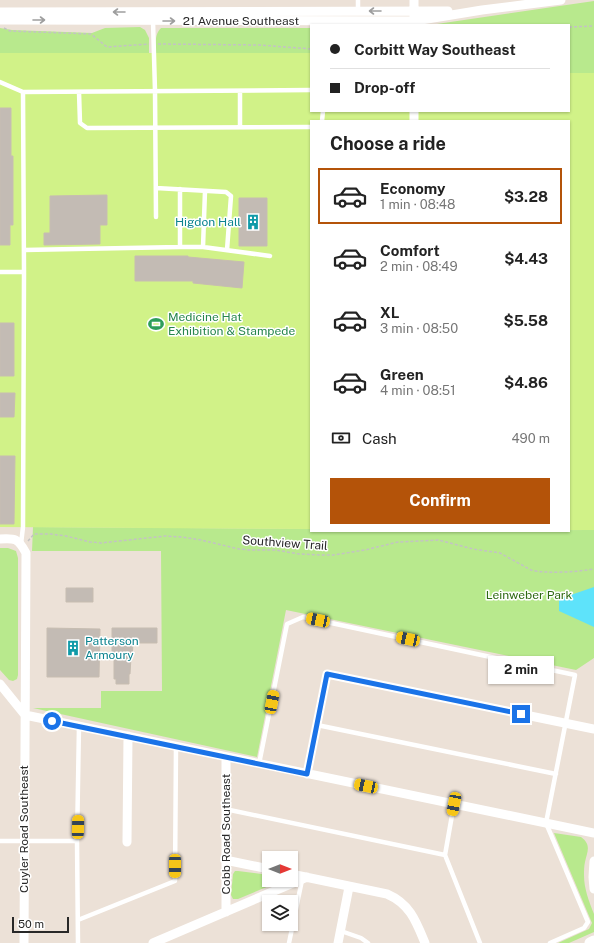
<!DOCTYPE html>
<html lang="en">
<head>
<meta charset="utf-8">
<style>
	:root { --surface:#fff; --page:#f6f6f6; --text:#222; --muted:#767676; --line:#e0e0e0; --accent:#b45309 }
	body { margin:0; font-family:"Public Sans",sans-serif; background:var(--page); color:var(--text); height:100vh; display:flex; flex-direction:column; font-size:15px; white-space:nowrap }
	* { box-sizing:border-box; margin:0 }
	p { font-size:13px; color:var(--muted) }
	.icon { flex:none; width:22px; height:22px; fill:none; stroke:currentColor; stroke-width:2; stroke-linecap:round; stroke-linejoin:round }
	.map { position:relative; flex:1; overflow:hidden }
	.details { position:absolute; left:310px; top:120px; width:260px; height:412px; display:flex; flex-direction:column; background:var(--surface); border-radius:0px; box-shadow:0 1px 3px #0004 }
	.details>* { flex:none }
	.banner { position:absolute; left:310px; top:24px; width:260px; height:88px; border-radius:0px; box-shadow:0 1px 3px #0004; display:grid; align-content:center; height:88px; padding:0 20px; background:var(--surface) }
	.needle { width:26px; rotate:90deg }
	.fabs { position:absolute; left:262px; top:851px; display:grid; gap:8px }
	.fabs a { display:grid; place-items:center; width:36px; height:36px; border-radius:0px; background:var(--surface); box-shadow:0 1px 3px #0004; font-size:20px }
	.scale { position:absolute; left:12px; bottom:10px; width:57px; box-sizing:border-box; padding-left:4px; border:2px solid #282828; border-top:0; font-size:11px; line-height:14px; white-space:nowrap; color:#282828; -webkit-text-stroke:3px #fff; paint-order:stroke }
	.end { position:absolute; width:18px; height:18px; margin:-9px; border:5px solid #1a73e8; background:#fff; box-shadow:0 0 0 2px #fff }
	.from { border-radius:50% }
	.bubble { position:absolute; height:28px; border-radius:0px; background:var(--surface); box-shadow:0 1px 3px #0004; font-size:13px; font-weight:700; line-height:28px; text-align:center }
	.car { position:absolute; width:12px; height:24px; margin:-12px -6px; border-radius:5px; box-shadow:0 0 3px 1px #0007; background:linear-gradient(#f5c518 24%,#345 0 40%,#f5c518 0 76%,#345 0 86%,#f5c518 0) }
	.banner b { display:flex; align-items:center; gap:14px; height:38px; font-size:15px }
	.banner b+b { border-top:1px solid var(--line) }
	.banner i { width:10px; height:10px; background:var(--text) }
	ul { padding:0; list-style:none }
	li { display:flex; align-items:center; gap:12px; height:56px; margin:0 8px 6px; padding:0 12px; border:2px solid transparent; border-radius:0px }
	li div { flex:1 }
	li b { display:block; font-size:15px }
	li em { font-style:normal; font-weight:700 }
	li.selected { border-color:var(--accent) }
	li>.icon { width:36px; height:36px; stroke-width:1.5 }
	h2 { padding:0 20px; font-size:18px; line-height:48px }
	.pay { display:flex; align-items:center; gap:10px; height:44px; padding:0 20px; font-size:15px }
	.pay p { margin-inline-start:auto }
	.cta { display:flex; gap:8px; margin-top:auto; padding:8px 20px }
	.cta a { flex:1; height:46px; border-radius:0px; background:var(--accent); color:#fff; font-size:16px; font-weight:700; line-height:46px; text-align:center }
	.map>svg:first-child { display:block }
	.green { fill:#b8e98d }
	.pitch { fill:#d1f288 }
	.water { fill:#5ee3fa }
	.building { fill:#c3bbb4; stroke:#c7bdb1 }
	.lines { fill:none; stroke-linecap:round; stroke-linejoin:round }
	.path { stroke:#c3c3c3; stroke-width:1.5; stroke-dasharray:3 2; stroke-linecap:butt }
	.service { stroke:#fff; stroke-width:4.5 }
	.minor { stroke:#fff; stroke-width:9 }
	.tertiary { stroke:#fff; stroke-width:11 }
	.oneway { stroke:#9e9e9e }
	.route { stroke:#1a73e8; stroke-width:5 }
	.labels { text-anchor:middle; stroke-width:3; stroke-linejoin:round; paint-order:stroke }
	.street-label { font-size:12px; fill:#282828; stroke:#fff }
	.culture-label { font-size:12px; fill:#0d838f; stroke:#fff; text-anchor:end }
	.leisure-label { font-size:12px; fill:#27864d; stroke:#fff; text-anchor:start }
	.park-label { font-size:12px; fill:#2f6a12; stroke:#fff }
</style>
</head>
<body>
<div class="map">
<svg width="594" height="943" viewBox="0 0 594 943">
	<rect width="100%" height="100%" fill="#ece1d7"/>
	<path class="green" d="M594,1V73H569V25H430Z
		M140,27L145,30L149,38V53H0V28L12,30L92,33L105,28Z
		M161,28H311V53H156C156,44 154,35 161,28Z
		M33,527L311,529V531L594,530V658L576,670L286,610L257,757L33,708H101V691H162L161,551H32Z
		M0,548H8L16,551L18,558V675L17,679L13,681L9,680L0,670Z
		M554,833L581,837C592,845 587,852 585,862C584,866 584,871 584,875C584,889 589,901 594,914C594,919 594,927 594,932L569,943H558L589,929L592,923Z
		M235,871H238L269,875V880H279L278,882L276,883L238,899H233L231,895L233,874Z"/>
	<path class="pitch" d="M0,53H311V111H569V73H594V530H569V121H311V529L0,527Z"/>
	<path class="water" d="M594,587V627L559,611V599Z"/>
	<path class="building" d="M0,108H11V156H13V225H10V245H0Z
		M107,195V225H100V244L44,245V233H50V196Z
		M239,198H267V246H239Z
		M135,256H188V257L244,262L242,288L193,283V281H135Z
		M0,323H14V376H0Z
		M0,393H15L14,417H0Z
		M0,456H15L14,524H0Z
		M66,588H93V602H66Z
		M47,628L100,629L99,677H47Z
		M112,628H157V643H133L132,657H131L130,674H129V684H116V679H114V656H112Z"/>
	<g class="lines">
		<path class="path" d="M569,27L594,26
			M4,28L10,31L91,34L107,47L149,44
			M158,44L260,45L311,49
			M28,541L34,534H51L66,536L90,542L101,543L165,536L182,537L201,540L239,549L249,550H276L299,554L322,555H333L365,550L398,542L438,540L473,549L500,553L531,570C548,574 576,572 594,569"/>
		<path class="service" d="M358,0V11
			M153,21L155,91L156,217
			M0,82L23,92L311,90
			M240,91V127
			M79,92L80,123L87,128L311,127
			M322,121L323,111
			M156,188L226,192L231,196L227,250
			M180,247V189
			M203,247L205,191
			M24,250L180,247H203L270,256
			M0,272H24
			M21,544L23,527L24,272L23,92
			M317,725L556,774
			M259,764L287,624L303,617L575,675L546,823L588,922L584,928L550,943
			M454,804L445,855L480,943
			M225,809L445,855
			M0,841H77
			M78,920L175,881L176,746
			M341,931L361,938L368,943
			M78,943L77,841L79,726
			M289,943L302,880"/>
		<path class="minor" d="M414,0V17
			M0,12L448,11
			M0,20L415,21L482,10L561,0
			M414,121V111
			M0,539C15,538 18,538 26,553L24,943
			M0,684L25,715
			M25,715L594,833
			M307,774L327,674L594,729
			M127,842L128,736
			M225,860L269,869
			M594,861L593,877L594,889
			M291,874L387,894C410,904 416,921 425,943
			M226,912V757
			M153,943L307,877
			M338,943L349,887"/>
		<path class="tertiary" d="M590,943L594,941"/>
	</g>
	<defs><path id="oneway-shaft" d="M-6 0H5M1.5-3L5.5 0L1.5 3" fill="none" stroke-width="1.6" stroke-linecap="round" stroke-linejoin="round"/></defs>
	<g class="oneway">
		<use href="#oneway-shaft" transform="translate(375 11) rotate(180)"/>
		<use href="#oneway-shaft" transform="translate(119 12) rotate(180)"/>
		<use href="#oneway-shaft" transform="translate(39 20)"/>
		<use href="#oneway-shaft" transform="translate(169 21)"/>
	</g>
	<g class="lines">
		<path class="route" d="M52,721L307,774L327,674L521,714"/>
	</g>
	<defs>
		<symbol id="building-bare" viewBox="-9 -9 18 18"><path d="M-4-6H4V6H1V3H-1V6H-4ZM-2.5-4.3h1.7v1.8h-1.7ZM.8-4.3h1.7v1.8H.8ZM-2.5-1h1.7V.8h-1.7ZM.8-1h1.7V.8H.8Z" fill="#0f9aa8" stroke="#fff" stroke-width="2.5" paint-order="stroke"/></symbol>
		<symbol id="stadium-bare" viewBox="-9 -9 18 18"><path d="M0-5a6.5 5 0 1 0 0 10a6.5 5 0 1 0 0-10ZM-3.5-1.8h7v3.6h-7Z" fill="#2e9e5b" stroke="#fff" stroke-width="2.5" paint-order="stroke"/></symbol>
	</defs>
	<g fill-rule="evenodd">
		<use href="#building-bare" x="242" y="211" width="22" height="22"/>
		<use href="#stadium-bare" x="145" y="313" width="22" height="22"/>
		<use href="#building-bare" x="62" y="637" width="22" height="22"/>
	</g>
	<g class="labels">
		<g class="street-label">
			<text x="241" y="25">21 Avenue Southeast</text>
			<text transform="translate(285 543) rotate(4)" y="4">Southview Trail</text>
			<text transform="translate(24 829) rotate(-90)" y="4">Cuyler Road Southeast</text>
			<text transform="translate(226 834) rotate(-90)" y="4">Cobb Road Southeast</text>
		</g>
		<g class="culture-label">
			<text x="241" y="226">Higdon Hall</text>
			<text x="85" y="645" text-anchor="start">Patterson<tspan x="85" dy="14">Armoury</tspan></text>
		</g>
		<g class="leisure-label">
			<text x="168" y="321">Medicine Hat<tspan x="168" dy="14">Exhibition &amp; Stampede</tspan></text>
		</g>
		<g class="park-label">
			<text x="529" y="599">Leinweber Park</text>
		</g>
	</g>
</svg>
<div class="fabs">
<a><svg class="needle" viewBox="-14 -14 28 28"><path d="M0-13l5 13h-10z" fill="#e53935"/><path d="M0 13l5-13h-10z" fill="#767676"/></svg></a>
<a><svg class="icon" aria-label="layers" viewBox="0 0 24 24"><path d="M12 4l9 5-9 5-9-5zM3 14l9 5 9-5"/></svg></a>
</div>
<div class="scale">50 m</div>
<i class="end from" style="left:52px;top:721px"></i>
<i class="end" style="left:521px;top:714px"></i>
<div class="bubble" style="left:488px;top:656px;width:66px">2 min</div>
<i class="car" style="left:318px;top:620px;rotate:282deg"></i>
<i class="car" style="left:408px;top:639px;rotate:282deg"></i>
<i class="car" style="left:272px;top:702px;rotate:11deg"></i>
<i class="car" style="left:366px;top:786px;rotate:282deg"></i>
<i class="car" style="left:454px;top:804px;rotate:191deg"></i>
<i class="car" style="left:78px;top:827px;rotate:1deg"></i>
<i class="car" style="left:175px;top:866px;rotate:180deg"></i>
<div class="banner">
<b><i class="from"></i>Corbitt Way Southeast</b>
<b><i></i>Drop-off</b>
</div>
<section class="details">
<h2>Choose a ride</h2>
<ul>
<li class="selected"><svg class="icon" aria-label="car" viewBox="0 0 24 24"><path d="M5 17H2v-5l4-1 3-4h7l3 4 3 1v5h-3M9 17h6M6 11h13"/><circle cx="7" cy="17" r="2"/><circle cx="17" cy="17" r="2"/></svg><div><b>Economy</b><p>1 min · 08:48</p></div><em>$3.28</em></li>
<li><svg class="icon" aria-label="car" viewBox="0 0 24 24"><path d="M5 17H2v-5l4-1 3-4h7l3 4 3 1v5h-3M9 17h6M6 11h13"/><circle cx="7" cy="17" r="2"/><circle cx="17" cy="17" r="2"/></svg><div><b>Comfort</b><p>2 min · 08:49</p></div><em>$4.43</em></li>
<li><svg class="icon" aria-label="car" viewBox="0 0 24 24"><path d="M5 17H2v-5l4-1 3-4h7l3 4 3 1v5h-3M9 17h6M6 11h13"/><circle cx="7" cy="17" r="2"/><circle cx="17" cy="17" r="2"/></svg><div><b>XL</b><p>3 min · 08:50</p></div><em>$5.58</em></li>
<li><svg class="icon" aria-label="car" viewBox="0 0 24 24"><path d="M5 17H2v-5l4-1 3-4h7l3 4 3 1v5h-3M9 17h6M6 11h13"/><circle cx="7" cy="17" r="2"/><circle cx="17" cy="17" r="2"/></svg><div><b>Green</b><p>4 min · 08:51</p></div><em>$4.86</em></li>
</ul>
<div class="pay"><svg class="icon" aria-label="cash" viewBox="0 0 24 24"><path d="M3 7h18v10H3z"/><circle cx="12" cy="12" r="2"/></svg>Cash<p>490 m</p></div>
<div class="cta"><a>Confirm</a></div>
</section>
</div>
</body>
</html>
